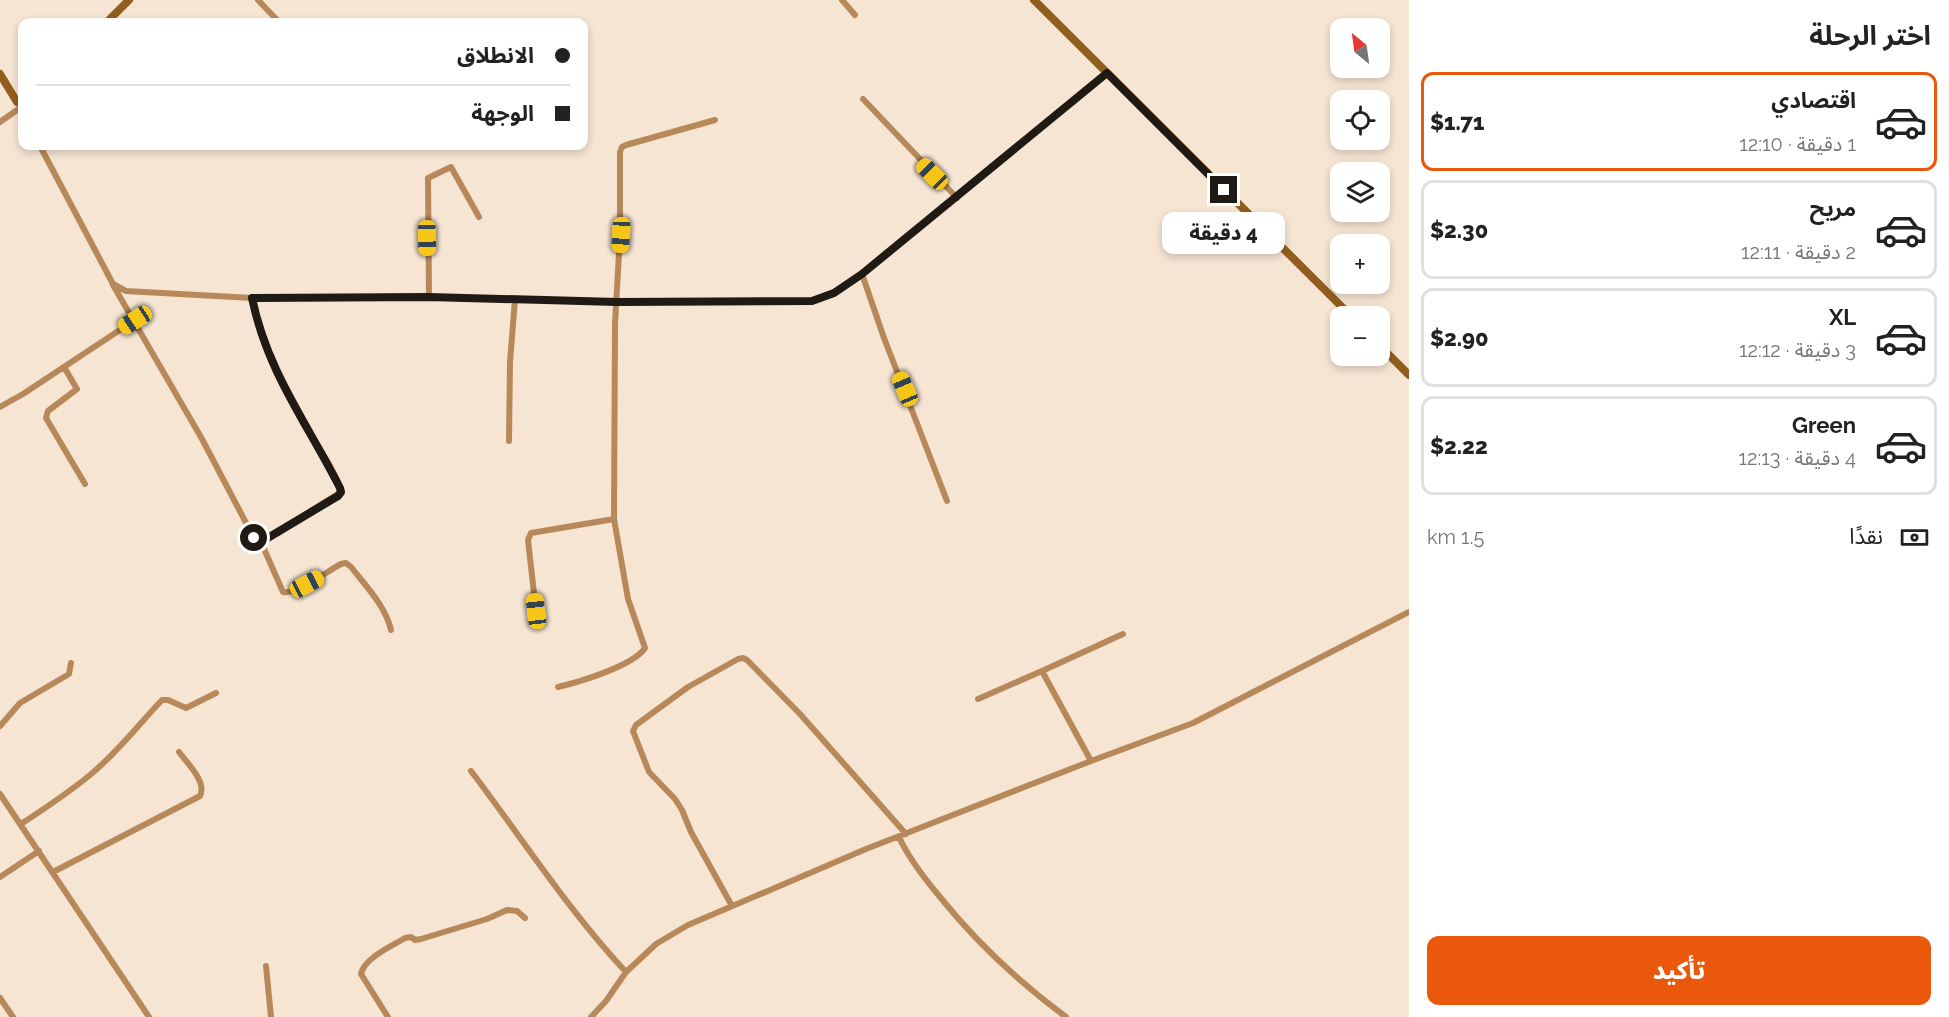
<!DOCTYPE html>
<html lang="ar">
<head>
<meta charset="utf-8">
<style>
	:root { --surface:#fff; --page:#f6f6f6; --text:#222; --muted:#767676; --line:#e0e0e0; --accent:#ea580c }
	body { margin:0; font-family:Raleway,"Noto Sans Arabic",sans-serif; background:var(--page); color:var(--text); direction:rtl; height:100vh; display:flex; flex-direction:column; font-size:22px; white-space:nowrap }
	* { box-sizing:border-box; margin:0 }
	p { font-size:20px; color:var(--muted) }
	.icon { flex:none; width:33px; height:33px; fill:none; stroke:currentColor; stroke-width:2; stroke-linecap:round; stroke-linejoin:round }
	.map { position:relative; flex:1; overflow:hidden; direction:ltr }
	.details { display:flex; flex-direction:column; background:var(--surface); width:540px }
	.details>* { flex:none }
	.top-card { position:absolute; left:18px; top:18px; width:570px; height:132px; border-radius:12px; box-shadow:0 3px 9px #0003; direction:rtl; display:grid; align-content:center; height:132px; padding:0 18px; background:var(--surface) }
	.needle { width:39px; rotate:331deg }
	.tools { position:absolute; left:1330px; top:18px; display:grid; gap:12px }
	.tools a { display:grid; place-items:center; width:60px; height:60px; border-radius:12px; background:var(--surface); box-shadow:0 3px 9px #0003; font-size:30px }
	.end { position:absolute; width:27px; height:27px; margin:-14px; border:8px solid #201a14; background:#fff; box-shadow:0 0 0 3px #fff }
	.from { border-radius:50% }
	.bubble { position:absolute; height:42px; border-radius:12px; background:var(--surface); box-shadow:0 3px 9px #0003; font-size:20px; font-weight:800; line-height:42px; text-align:center; direction:rtl }
	.car { position:absolute; width:18px; height:36px; margin:-18px -9px; border-radius:8px; box-shadow:0 0 4px 2px #0007; background:linear-gradient(#f5c518 24%,#345 0 40%,#f5c518 0 76%,#345 0 86%,#f5c518 0) }
	.top-card b { display:flex; align-items:center; gap:21px; height:57px; font-size:22px }
	.top-card b+b { border-top:2px solid var(--line) }
	.top-card i { width:15px; height:15px; background:var(--text) }
	ul { padding:0; list-style:none }
	li { display:flex; align-items:center; gap:18px; height:99px; margin:0 12px 9px; padding:0 6px; border:3px solid var(--line); border-radius:12px }
	li div { flex:1 }
	li b { display:block; font-size:22px }
	li em { font-style:normal; font-weight:800 }
	li.active { border-color:var(--accent) }
	li>.icon { width:54px; height:54px; stroke-width:1.5 }
	h2 { padding:0 18px; font-size:27px; line-height:72px }
	.pay { display:flex; align-items:center; gap:15px; height:66px; padding:0 18px; font-size:22px }
	.pay p { margin-inline-start:auto }
	.action { display:flex; gap:12px; margin-top:auto; padding:12px 18px }
	.action a { flex:1; height:69px; border-radius:12px; background:var(--accent); color:#fff; font-size:24px; font-weight:800; line-height:69px; text-align:center }
	main { display:flex; flex:1; min-height:0 }
	.map>svg:first-child { display:block }
	.lines { fill:none; stroke-linecap:round; stroke-linejoin:round }
	.street { stroke:#b7895a; stroke-width:6 }
	.secondary { stroke:#925e1e; stroke-width:8 }
	.route { stroke:#201a14; stroke-width:8 }
</style>
</head>
<body>
<main>
<section class="details">
<h2>اختر الرحلة</h2>
<ul>
<li class="active"><svg class="icon" aria-label="car" viewBox="0 0 24 24"><path d="M5 17H2v-5l4-1 3-4h7l3 4 3 1v5h-3M9 17h6M6 11h13"/><circle cx="7" cy="17" r="2"/><circle cx="17" cy="17" r="2"/></svg><div><b>اقتصادي</b><p>1 دقيقة · 12:10</p></div><em>$1.71</em></li>
<li><svg class="icon" aria-label="car" viewBox="0 0 24 24"><path d="M5 17H2v-5l4-1 3-4h7l3 4 3 1v5h-3M9 17h6M6 11h13"/><circle cx="7" cy="17" r="2"/><circle cx="17" cy="17" r="2"/></svg><div><b>مريح</b><p>2 دقيقة · 12:11</p></div><em>$2.30</em></li>
<li><svg class="icon" aria-label="car" viewBox="0 0 24 24"><path d="M5 17H2v-5l4-1 3-4h7l3 4 3 1v5h-3M9 17h6M6 11h13"/><circle cx="7" cy="17" r="2"/><circle cx="17" cy="17" r="2"/></svg><div><b>XL</b><p>3 دقيقة · 12:12</p></div><em>$2.90</em></li>
<li><svg class="icon" aria-label="car" viewBox="0 0 24 24"><path d="M5 17H2v-5l4-1 3-4h7l3 4 3 1v5h-3M9 17h6M6 11h13"/><circle cx="7" cy="17" r="2"/><circle cx="17" cy="17" r="2"/></svg><div><b>Green</b><p>4 دقيقة · 12:13</p></div><em>$2.22</em></li>
</ul>
<div class="pay"><svg class="icon" aria-label="cash" viewBox="0 0 24 24"><path d="M3 7h18v10H3z"/><circle cx="12" cy="12" r="2"/></svg>نقدًا<p>1.5 km</p></div>
<div class="action"><a>تأكيد</a></div>
</section>
<div class="map">
<svg width="1409" height="1017" viewBox="0 0 1409 1017">
	<rect width="100%" height="100%" fill="#f7e5d3"/>
	<g class="lines">
		<path class="street" d="M258,0L279,22
			M842,0L855,15
			M863,99L957,198
			M0,122L20,108
			M40,146L113,284L126,291L252,298L429,297L617,302H804C827,299 843,287 862,274L1107,73
			M862,274L884,338L947,501
			M113,285L202,439L254,538L261,542L283,592C296,595 327,571 341,564L346,563L351,567C366,586 386,607 391,630
			M429,297L428,178L451,167L479,217
			M252,298C260,341 278,381 301,418C311,436 338,474 341,492L261,542
			M64,367L77,389L48,411L46,418L85,484
			M0,407L23,394L135,320
			M509,441L510,362L515,299
			M536,611L528,540L531,533L614,519
			M1042,671L1123,634
			M558,687C579,682 633,666 645,648L628,599L614,519L615,324L620,235V152L622,147L626,145L715,120
			M978,699L1042,671L1091,761
			M0,726L20,703L69,674L71,663
			M471,771C522,838 568,910 626,972
			M0,794L149,1017
			M21,824C44,809 68,793 90,775C117,753 138,725 162,700H168L186,708L216,693
			M899,837C909,859 924,878 940,897C977,943 1019,982 1066,1017
			M53,872L200,796C207,782 188,764 179,752
			M0,877L39,851
			M732,906L691,832L682,810L675,799L649,772L633,731L636,725L688,687L738,659L743,658L747,660L800,714L906,834
			M266,966L271,1017
			M0,998L13,1017
			M388,1017L361,974C364,958 392,946 405,938L411,937L415,940L421,939L487,919L507,910L517,911L525,918
			M591,1017L606,1001L626,972L639,960L656,944L688,925L866,849L1091,761L1193,723L1409,612"/>
		<path class="secondary" d="M1034,0L1351,316
			M107,22L129,0
			M0,74L17,102L22,98
			M1380,346L1409,375"/>
	</g>
	<g class="lines">
		<path class="route" d="M254,538L261,542L338,496L341,492L340,488C307,423 267,371 252,298L429,297L617,302L812,301L834,293L862,274L1107,73L1224,190"/>
	</g>
</svg>
<div class="tools">
<a><svg class="needle" viewBox="-14 -14 28 28"><path d="M0-13l5 13h-10z" fill="#e53935"/><path d="M0 13l5-13h-10z" fill="#767676"/></svg></a>
<a><svg class="icon" aria-label="locate" viewBox="0 0 24 24"><circle cx="12" cy="12" r="6"/><path d="M12 2v4M12 18v4M2 12h4M18 12h4"/></svg></a>
<a><svg class="icon" aria-label="layers" viewBox="0 0 24 24"><path d="M12 4l9 5-9 5-9-5zM3 14l9 5 9-5"/></svg></a>
<a>+</a>
<a>−</a>
</div>
<i class="end from" style="left:254px;top:538px"></i>
<i class="end" style="left:1224px;top:190px"></i>
<div class="bubble" style="left:1162px;top:212px;width:123px">4 دقيقة</div>
<i class="car" style="left:932px;top:174px;rotate:315deg"></i>
<i class="car" style="left:621px;top:235px;rotate:183deg"></i>
<i class="car" style="left:427px;top:238px;rotate:179deg"></i>
<i class="car" style="left:135px;top:320px;rotate:237deg"></i>
<i class="car" style="left:905px;top:389px;rotate:337deg"></i>
<i class="car" style="left:307px;top:584px;rotate:62deg"></i>
<i class="car" style="left:536px;top:611px;rotate:353deg"></i>
<div class="top-card">
<b><i class="from"></i>الانطلاق</b>
<b><i></i>الوجهة</b>
</div>
</div>
</main>
</body>
</html>
